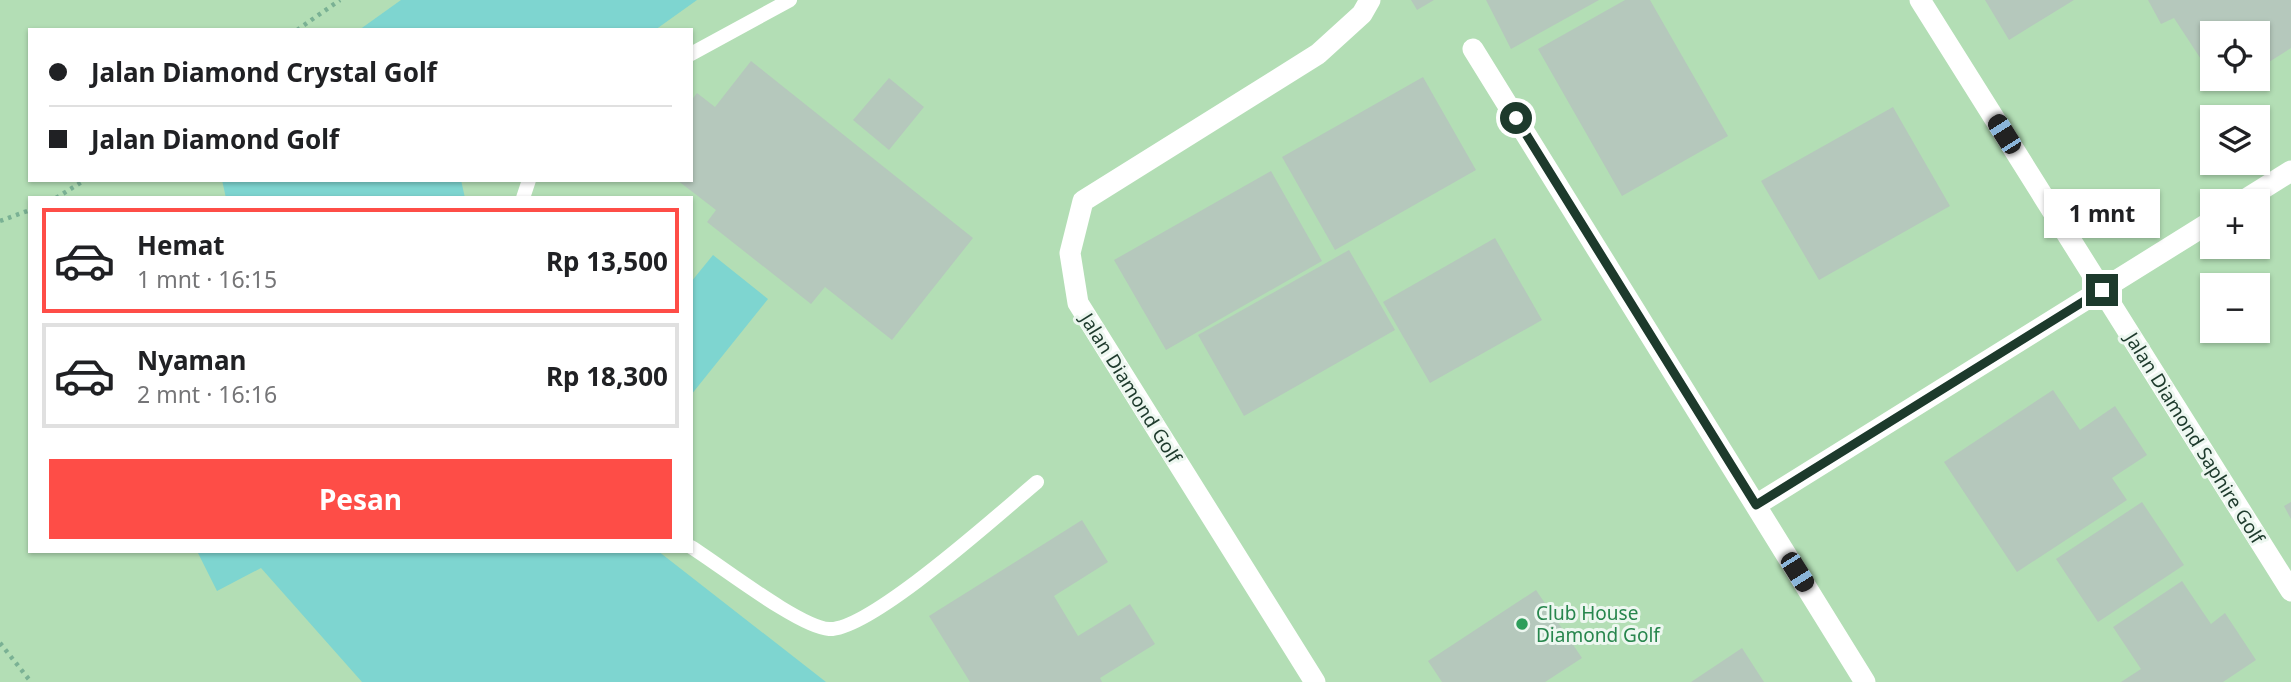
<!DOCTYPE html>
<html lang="id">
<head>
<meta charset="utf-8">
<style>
	:root { --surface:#fff; --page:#f2f2f2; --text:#202124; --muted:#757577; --line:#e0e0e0; --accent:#fe4d47 }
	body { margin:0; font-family:"Noto Sans",sans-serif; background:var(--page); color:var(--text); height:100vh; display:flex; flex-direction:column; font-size:26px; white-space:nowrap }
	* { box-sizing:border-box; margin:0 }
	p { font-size:23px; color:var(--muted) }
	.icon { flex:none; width:38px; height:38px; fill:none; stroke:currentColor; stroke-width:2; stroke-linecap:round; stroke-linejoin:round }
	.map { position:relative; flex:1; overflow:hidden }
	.panel { position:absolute; left:28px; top:196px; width:665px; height:357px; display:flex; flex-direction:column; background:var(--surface); border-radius:0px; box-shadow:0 2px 5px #0004 }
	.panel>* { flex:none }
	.hud { position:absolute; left:28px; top:28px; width:665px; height:154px; border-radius:0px; box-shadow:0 2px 5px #0004; display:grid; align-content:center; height:154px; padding:0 21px; background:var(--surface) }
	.controls { position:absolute; left:2200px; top:21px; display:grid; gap:14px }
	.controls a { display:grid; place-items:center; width:70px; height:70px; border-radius:0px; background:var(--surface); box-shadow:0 2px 5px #0004; font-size:35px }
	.end { position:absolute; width:32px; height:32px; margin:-16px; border:9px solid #1d3a2c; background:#fff; box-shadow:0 0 0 4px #fff }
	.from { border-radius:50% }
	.bubble { position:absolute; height:49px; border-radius:0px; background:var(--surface); box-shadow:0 2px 5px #0004; font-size:23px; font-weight:700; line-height:49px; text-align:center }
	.car { position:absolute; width:21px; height:42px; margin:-21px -10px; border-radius:9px; box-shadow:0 0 5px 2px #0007; background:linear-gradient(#222 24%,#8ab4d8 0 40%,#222 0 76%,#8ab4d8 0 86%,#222 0) }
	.hud b { display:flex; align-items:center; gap:24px; height:66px; font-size:26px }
	.hud b+b { border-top:2px solid var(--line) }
	.hud i { width:18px; height:18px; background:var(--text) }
	ul { padding:12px 0 0; list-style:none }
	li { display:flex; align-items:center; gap:21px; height:105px; margin:0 14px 10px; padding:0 7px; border:4px solid var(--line); border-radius:0px }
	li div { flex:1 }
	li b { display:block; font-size:26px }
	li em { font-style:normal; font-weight:700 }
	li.selected { border-color:var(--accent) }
	li>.icon { width:63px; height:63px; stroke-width:1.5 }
	.primary-button { display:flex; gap:14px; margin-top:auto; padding:14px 21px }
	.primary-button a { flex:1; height:80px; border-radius:0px; background:var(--accent); color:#fff; font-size:28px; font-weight:700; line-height:80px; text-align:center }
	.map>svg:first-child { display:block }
	.green { fill:#b3deb5; fill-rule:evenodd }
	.water { fill:#7ed5d0 }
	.building { fill:#b5c8bc }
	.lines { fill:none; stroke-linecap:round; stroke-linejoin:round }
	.path { stroke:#7ab194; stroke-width:4.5; stroke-dasharray:3.5 5; stroke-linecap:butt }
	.service { stroke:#fff; stroke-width:14 }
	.minor { stroke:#fff; stroke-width:21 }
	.route { stroke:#1d3a2c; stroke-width:9 }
	.leisure-dot { fill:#2e9e5b; stroke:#edf7f0; stroke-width:2.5 }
	.labels { text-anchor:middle; stroke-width:6; stroke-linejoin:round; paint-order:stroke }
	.street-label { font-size:19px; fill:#1d3a2c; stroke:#edf7f0 }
	.leisure-label { font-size:19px; fill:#27864d; stroke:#edf7f0; text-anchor:start }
</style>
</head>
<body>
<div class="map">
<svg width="2291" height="682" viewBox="0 0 2291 682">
	<rect width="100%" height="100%" fill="#dceae1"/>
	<path class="green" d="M0,0H2291V682H0ZM30,30H691V180H30ZM2212,33H2258V79H2212ZM2212,117H2258V163H2212ZM30,198H691V551H30ZM2212,201H2258V247H2212ZM2212,285H2258V331H2212Z"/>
	<path class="water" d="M401,0H697L655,30H359Z
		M222,180H461L465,198H226Z
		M713,255L768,299L691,395V282Z
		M197,551H658L826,682H362L261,568L217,591Z"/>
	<path class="building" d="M1411,0H1434L1417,10Z
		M1486,0H1599L1511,49Z
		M1625,0H1650L1728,136L1622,196L1538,49Z
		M1985,0H2074L2009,40Z
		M2148,0H2291V48L2258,69V33H2212V76L2174,18L2161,24Z
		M751,61L973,238L892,340L825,287L811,304L707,222L716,210L677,180H691V101L697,93L715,107Z
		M1423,77L1476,170L1335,250L1282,157Z
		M889,78L924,107L889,150L853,120Z
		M2214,79H2242L2222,91Z
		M1893,107L1950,206L1819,280L1761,181Z
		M1271,171L1322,261L1166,350L1114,260Z
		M1495,238L1542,320L1430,383L1383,302Z
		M1349,250L1395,330L1244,416L1198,335Z
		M2053,390L2080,430L2115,406L2147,455L2112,478L2127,500L2017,572L1944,462Z
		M2142,502L2184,565L2098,622L2056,559Z
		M2291,502V519L2284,506Z
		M1082,520L1108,562L1054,596L1078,636L1130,604L1155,644L1100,678L1102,682H970L929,616Z
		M2182,581L2211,624L2225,613L2256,660L2223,682H2121L2141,669L2113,627Z
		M1536,590L1582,658L1545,682H1442L1428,661Z
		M1742,648L1764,682H1691Z"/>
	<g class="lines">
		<path class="path" d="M297,30L340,0
			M56,198L85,180
			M0,221L30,210
			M0,643L31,682"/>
		<path class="service" d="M691,54L790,0
			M523,198L529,180
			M691,547C720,565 799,627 829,629C870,631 1001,512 1037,482"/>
		<path class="minor" d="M1920,0L2291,591
			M1473,49L1865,682
			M2243,201L2291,171
			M1756,505L2212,221
			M1315,682L1078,303L1070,253L1083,201L1318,54L1362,14L1370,0"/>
	</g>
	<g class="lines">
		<path class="route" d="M1516,118L1756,505L2102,290"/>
	</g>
	<circle class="leisure-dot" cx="1522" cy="624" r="7"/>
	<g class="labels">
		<g class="street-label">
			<text transform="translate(1131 388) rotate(58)" y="7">Jalan Diamond Golf</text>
			<text transform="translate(2195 438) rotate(58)" y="7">Jalan Diamond Saphire Golf</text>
		</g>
		<g class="leisure-label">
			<text x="1536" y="620">Club House<tspan x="1536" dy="22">Diamond Golf</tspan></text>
		</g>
	</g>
</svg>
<div class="controls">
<a><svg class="icon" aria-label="locate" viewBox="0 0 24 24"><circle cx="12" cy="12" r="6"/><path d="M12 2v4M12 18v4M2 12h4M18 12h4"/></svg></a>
<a><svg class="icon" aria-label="layers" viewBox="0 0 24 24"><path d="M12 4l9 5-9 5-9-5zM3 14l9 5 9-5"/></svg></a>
<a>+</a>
<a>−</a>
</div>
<i class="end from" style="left:1516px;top:118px"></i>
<i class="end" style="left:2102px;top:290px"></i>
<div class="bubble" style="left:2044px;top:189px;width:116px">1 mnt</div>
<i class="car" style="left:2004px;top:134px;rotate:328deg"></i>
<i class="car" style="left:1797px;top:572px;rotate:148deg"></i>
<div class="hud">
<b><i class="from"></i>Jalan Diamond Crystal Golf</b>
<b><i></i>Jalan Diamond Golf</b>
</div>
<section class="panel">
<ul>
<li class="selected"><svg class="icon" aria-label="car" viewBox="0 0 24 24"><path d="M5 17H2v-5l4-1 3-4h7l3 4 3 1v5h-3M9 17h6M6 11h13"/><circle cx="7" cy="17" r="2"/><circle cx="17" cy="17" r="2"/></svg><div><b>Hemat</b><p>1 mnt · 16:15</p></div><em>Rp 13,500</em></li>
<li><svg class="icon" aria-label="car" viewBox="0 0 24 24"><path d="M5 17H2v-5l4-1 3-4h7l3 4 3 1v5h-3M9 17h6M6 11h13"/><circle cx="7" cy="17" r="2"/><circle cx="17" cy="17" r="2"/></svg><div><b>Nyaman</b><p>2 mnt · 16:16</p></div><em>Rp 18,300</em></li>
</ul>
<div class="primary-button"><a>Pesan</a></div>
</section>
</div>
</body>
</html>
